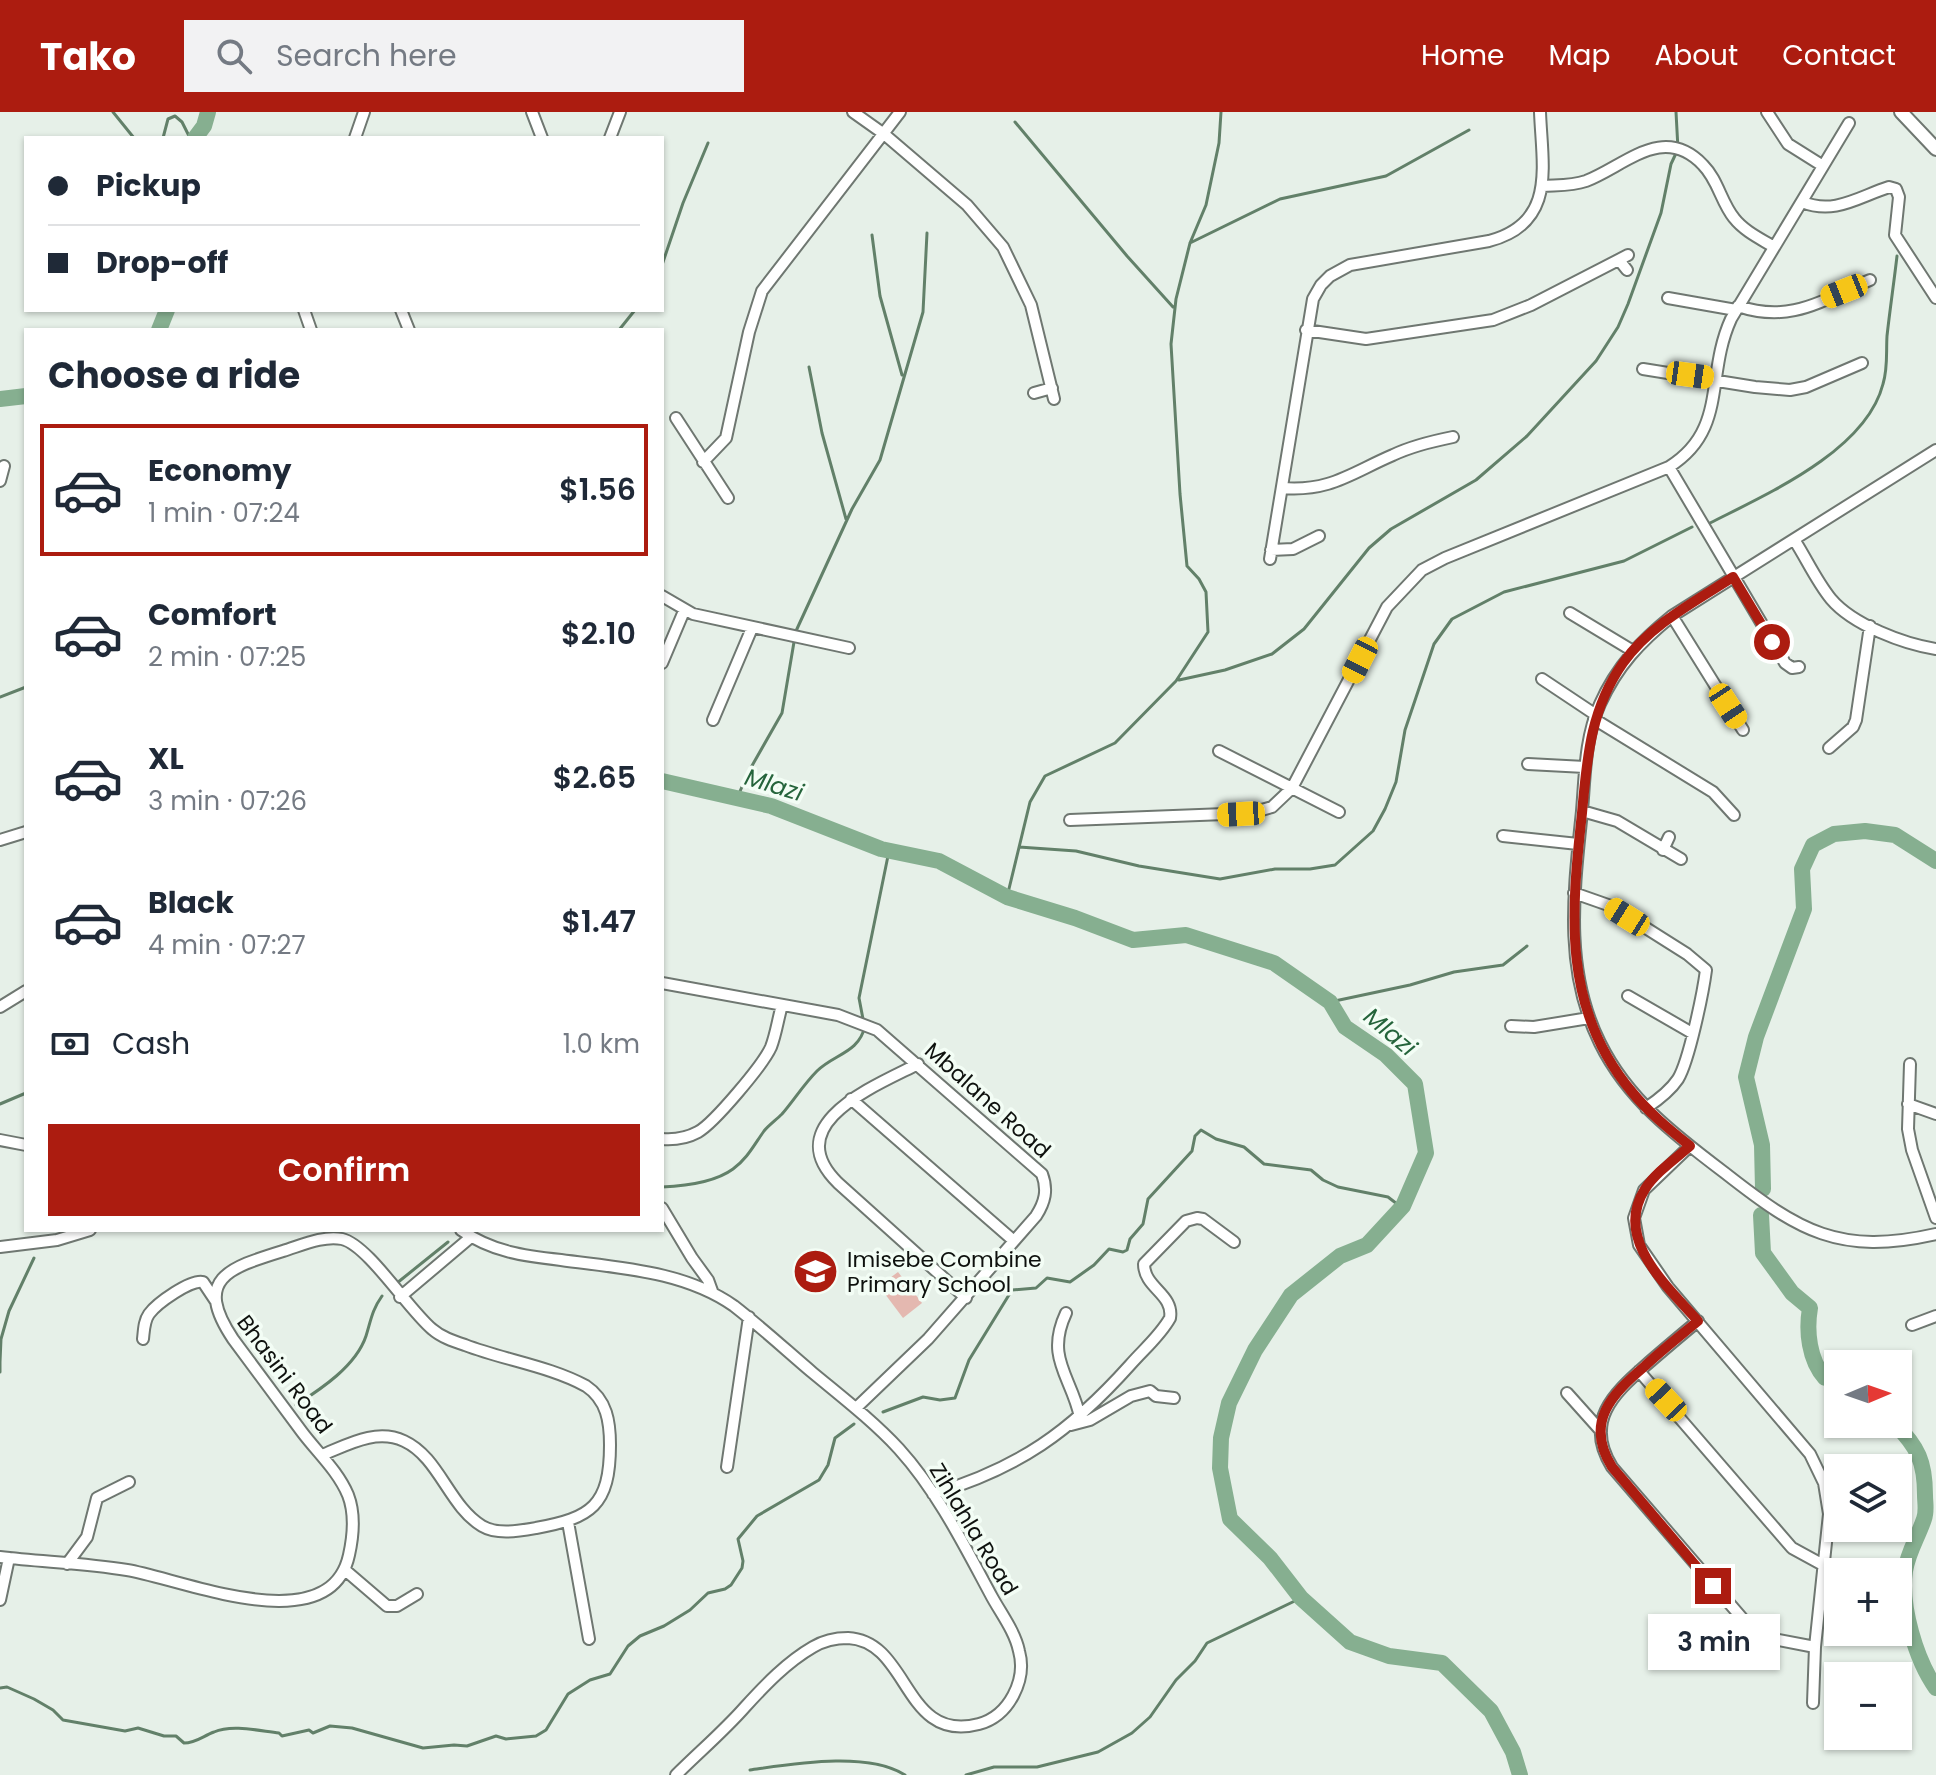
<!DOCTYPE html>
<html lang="en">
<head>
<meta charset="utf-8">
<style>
	:root { --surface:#fff; --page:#f2f2f3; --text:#1f2937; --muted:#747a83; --line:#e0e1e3; --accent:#ac1c10 }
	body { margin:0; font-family:Poppins,sans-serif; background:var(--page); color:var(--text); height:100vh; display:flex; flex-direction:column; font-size:30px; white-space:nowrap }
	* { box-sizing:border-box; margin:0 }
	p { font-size:26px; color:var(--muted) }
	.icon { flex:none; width:44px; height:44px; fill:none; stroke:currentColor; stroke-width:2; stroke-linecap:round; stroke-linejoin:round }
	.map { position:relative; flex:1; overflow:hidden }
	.side { position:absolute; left:24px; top:216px; width:640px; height:904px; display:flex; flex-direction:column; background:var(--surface); border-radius:0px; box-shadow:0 2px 6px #0004 }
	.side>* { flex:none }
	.top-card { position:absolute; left:24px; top:24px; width:640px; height:176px; border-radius:0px; box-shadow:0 2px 6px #0004; display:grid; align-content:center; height:176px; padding:0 24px; background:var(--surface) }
	.needle { width:52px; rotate:88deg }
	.tools { position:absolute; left:1824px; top:1238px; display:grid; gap:16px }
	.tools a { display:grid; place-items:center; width:88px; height:88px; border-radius:0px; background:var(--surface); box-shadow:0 2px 6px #0004; font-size:40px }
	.end { position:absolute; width:36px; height:36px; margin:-18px; border:10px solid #ac1c10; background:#fff; box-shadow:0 0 0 4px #fff }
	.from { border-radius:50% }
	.bubble { position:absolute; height:56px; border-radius:0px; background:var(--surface); box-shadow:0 2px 6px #0004; font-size:26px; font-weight:600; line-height:56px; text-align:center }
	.car { position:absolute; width:24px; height:48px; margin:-24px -12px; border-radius:10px; box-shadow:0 0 6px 2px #0007; background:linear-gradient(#f5c518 24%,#345 0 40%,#f5c518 0 76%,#345 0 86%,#f5c518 0) }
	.top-card b { display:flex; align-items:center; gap:28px; height:76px; font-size:30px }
	.top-card b+b { border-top:2px solid var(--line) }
	.top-card i { width:20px; height:20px; background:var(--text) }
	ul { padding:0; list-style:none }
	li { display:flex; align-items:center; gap:24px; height:132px; margin:0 16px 12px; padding:0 8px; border:4px solid transparent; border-radius:0px }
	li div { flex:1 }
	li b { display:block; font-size:30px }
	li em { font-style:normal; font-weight:600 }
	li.active { border-color:var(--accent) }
	li>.icon { width:72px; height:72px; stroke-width:1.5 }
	h2 { padding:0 24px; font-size:36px; line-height:96px }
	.pay { display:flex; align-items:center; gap:20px; height:88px; padding:0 24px; font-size:30px }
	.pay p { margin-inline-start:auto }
	.button { display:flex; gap:16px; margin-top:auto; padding:16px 24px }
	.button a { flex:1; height:92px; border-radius:0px; background:var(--accent); color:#fff; font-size:32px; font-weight:600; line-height:92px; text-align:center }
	header { display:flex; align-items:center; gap:48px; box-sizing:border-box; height:112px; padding:0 40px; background:var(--accent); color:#fff }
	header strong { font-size:38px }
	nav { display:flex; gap:44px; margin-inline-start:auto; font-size:28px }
	.search { width:560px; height:72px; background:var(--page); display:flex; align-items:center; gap:20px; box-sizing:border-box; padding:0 28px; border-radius:0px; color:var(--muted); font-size:30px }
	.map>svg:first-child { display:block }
	.green { fill:#e4b8b0 }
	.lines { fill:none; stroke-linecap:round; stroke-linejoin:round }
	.stream { stroke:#628069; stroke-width:3 }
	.river { stroke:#86af90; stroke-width:16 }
	.minor-casing { stroke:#6f7771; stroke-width:14 }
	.tertiary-casing { stroke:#6f7771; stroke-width:16 }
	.minor { stroke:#fff; stroke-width:10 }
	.tertiary { stroke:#fff; stroke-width:12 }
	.route { stroke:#ac1c10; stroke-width:10 }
	.labels { text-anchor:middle; stroke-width:7; stroke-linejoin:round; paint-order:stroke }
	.street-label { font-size:22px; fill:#0e110e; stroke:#f3fdf5 }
	.poi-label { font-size:22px; fill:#0e110e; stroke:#f3fdf5; text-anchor:start }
	.water-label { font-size:24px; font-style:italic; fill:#25643b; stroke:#f3fdf5 }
</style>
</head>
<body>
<header>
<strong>Tako</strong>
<div class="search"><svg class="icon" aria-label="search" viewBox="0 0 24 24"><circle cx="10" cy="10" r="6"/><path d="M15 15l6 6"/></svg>Search here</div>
<nav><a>Home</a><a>Map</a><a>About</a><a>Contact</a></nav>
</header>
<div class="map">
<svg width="1936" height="1663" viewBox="0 0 1936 1663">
	<rect width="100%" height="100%" fill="#e6f0e8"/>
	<path class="green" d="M898,1160L922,1191L903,1206L879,1174Z"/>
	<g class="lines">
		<path class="stream" d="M113,0L134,26
			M1015,10L1127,144L1173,195
			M163,26L168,7L175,4L182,10L190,26
			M872,123L880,184L902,263
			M1190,131L1280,87L1386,64L1469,18
			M662,153L683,91L708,31
			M619,218L635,198
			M809,255L822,321L846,407
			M1710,411C1767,382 1866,339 1883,272C1888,256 1886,241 1887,224C1890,197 1894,170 1897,144
			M796,519L852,397L880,348L923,200L927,121
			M1179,568L1225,558L1272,542L1304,517L1369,436L1391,417L1476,368L1527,324L1596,249L1618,215L1628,192L1661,101L1671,52L1678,37L1676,0
			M0,585L26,575
			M737,686L749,659L782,601L794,530
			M1019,735L1076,739L1139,754L1220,767L1275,757H1310L1335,753L1373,719L1385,697L1396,670L1405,618L1434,532L1452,507L1504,480L1624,449L1692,415
			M1007,785L1030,690L1045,664L1115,631L1176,569L1208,520L1206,480L1199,467L1187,454L1180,382L1171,232L1176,187L1190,131L1206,93L1219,31L1221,0
			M1330,890L1410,873L1454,860L1503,853L1527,834
			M863,907L859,886L889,739
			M0,992L26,981
			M662,1075C685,1074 714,1071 733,1057C747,1047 754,1033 764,1019C769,1013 776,1008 782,1002C794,988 804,972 817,959C834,942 859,941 865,914
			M397,1171L448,1130
			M0,1250L1,1227L9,1199L34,1146
			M0,1250V1260
			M296,1293C321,1277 356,1254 366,1224C371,1208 372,1198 382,1184
			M883,1300L923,1285L940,1288L955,1286L969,1248L1012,1178L1036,1176L1047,1166L1070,1170L1094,1153L1109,1137L1123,1140L1127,1138L1130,1127L1143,1112L1148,1087L1192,1039L1195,1024L1201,1018L1216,1027L1244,1035L1264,1052L1311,1058L1323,1068L1338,1075L1388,1085L1401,1095
			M0,1576L7,1575L34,1587L53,1598L63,1608L125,1619L138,1616L164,1624H176L184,1631C196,1631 203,1624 214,1620C232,1612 260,1619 279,1621L282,1624L309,1618L313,1621L330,1614L352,1616L423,1636L454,1633L467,1634L496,1624L506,1627L536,1624L546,1618L568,1582L590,1568L610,1562L628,1534L640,1524L664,1514L690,1498L708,1481L725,1477L731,1473L742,1456L743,1449L738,1427L757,1404L819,1368L828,1353L835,1326L854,1312
			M750,1658C793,1652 867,1639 905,1663
			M966,1663L994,1655H1037L1098,1640L1132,1621L1150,1605L1176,1568L1195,1549L1207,1531L1301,1486"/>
		<path class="river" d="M195,26L204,14L208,0
			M159,218L167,198
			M0,287L26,284
			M662,669L771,694L881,737L939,749L1007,785L1075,806L1133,828L1186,823L1274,851L1330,890L1345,915L1386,943L1415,972L1426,1041L1403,1094L1367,1133L1340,1144L1291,1183L1255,1238L1229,1291L1221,1326L1220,1356L1230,1407L1270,1446L1301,1486L1350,1530L1389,1544L1442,1551L1491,1599L1513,1640L1520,1663
			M1763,1077L1762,1033L1746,965L1756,925L1804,797L1802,757L1813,733L1834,722L1865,719L1895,723L1936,749
			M1761,1103L1763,1141L1792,1181L1810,1196C1806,1219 1809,1248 1825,1266H1838
			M1895,1312C1918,1335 1925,1350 1925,1383C1925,1391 1927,1399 1924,1407C1918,1425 1908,1440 1905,1459C1900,1494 1916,1548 1936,1576"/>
		<defs>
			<path id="minor" d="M532,0L542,26
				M853,0L884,22L967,93L1003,135L1031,193L1054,287
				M1767,0L1788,32L1823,54
				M355,26L364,0
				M610,26L620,0
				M1543,74C1557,73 1572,74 1586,69C1625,54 1663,11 1703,53C1718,68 1721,90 1734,106C1744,119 1761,127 1774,135
				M1802,90C1835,103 1858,85 1889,75L1896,77L1899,85L1895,123L1936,186
				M1619,148L1627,158
				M1668,186L1736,198
				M1738,194C1791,212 1822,188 1870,168
				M304,198L311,218
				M401,198L409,218
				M1306,218L1366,227L1493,208L1531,193L1628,143
				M1643,257L1755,275L1790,278L1806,275L1862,251
				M1034,281L1052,276
				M676,306L728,386
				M1936,338L1672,504C1641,529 1617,554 1600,592C1585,625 1585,663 1582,699C1574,778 1563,857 1600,931C1628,988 1676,1024 1725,1061C1799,1119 1839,1144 1936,1122
				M703,350L726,326L749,220L762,179L900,0
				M1669,355L1785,551L1792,556L1799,555
				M0,369L4,354
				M1282,376C1330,380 1351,361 1393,343C1412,334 1433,329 1453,325
				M1795,429C1807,448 1817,470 1831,487C1853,513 1904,532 1936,537
				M1271,438L1293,437L1319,424
				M1270,447L1313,187L1321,173L1330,164L1350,153L1489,129C1557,111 1542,54 1540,0
				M662,484L693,502L849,536
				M1570,501L1633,539
				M1672,504L1743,618
				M662,551L684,499
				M1542,567L1596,603
				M1594,607L1713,680L1734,703
				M713,608L752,516
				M1829,636L1853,615L1856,608L1870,514
				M1219,639L1339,700
				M1528,652L1585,655
				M1582,699L1617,709L1681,747
				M1070,708L1251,701L1272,695L1292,676L1387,495L1422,458L1445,446L1669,355C1728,318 1705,264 1731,207L1849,11
				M1503,724L1578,732
				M0,728L26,720
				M1663,738L1669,725
				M1574,781L1611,794L1687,842L1706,858C1703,881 1689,949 1678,967C1670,979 1658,988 1646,996
				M662,871L838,903L877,918L1042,1062C1048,1078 1045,1090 1036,1104L928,1227L856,1296
				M1628,884L1692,921
				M0,895L26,879
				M1511,914L1534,915L1589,906
				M918,952C875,974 778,1012 838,1071L966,1186
				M1910,952L1908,1017L1912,1038L1936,1106
				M851,987L1014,1129
				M1908,992L1936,1002
				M662,1027C675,1028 687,1026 698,1020C714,1011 763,953 771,935C776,922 778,907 782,893
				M0,1028L26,1033
				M1690,1034L1644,1078L1634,1106L1639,1133L1668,1175L1810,1342L1824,1371L1829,1402L1815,1535L1813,1591
				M662,1096L692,1146L708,1168L712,1179
				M461,1118C492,1140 525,1144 561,1148C620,1156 684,1159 734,1194C761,1215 786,1238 813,1261C842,1285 873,1309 899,1337C938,1380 965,1435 992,1485C1002,1503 1015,1520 1019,1539C1027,1568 1009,1604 979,1612C903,1632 910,1529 848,1526C836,1526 823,1529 813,1535C787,1550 765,1573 745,1595C724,1619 699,1640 676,1663
				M0,1135L57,1128L90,1118
				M400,1185L471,1125
				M1066,1201C1045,1246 1071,1264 1080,1305
				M1698,1209C1680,1224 1662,1239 1645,1254C1613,1282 1584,1310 1612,1355L1748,1513L1768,1526L1815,1535
				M1912,1213L1936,1204
				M143,1227C144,1218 144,1209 149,1202C157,1191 191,1167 203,1170L215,1188
				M1639,1259L1792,1436L1825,1454
				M1567,1281L1601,1319
				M1071,1313L1090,1308L1131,1284L1150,1279L1156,1284L1174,1286
				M727,1355L749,1205
				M933,1382C1019,1356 1070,1320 1130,1253C1143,1238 1160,1224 1170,1206C1174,1182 1144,1176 1144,1152L1186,1109L1197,1106L1203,1107L1234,1130
				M568,1410L589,1527
				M0,1445C42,1450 85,1451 127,1458C182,1467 330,1531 349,1443C353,1425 355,1401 348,1383C338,1359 317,1340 302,1320C279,1289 256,1258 233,1227C193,1167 228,1156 283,1139C300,1134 323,1123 342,1127C368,1133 408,1197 432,1217C441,1225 453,1229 465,1233C504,1248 549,1254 586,1274C607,1288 610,1310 610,1333C610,1394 591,1406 536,1416C519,1419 497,1423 482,1414C449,1394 439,1345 404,1329C376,1316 347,1333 322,1343
				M67,1452L87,1425L97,1386L129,1370
				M345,1458L387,1494H397L417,1482
				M0,1488L9,1446"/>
			<path id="tertiary" d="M1901,0L1936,37"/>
		</defs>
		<use href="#minor" class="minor-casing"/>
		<use href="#tertiary" class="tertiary-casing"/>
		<use href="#minor" class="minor"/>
		<use href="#tertiary" class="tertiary"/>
	</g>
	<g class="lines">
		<path class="route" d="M1713,1474L1612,1355C1584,1310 1612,1282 1645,1254C1662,1238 1680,1224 1698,1209C1667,1174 1613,1127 1645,1077C1655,1061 1675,1047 1690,1034C1669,1017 1649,1001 1632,980C1562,897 1571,802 1582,701C1587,647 1590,598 1623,551C1650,513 1694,490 1733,465L1772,530"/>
	</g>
	<defs>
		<symbol id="school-disc" viewBox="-11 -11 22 22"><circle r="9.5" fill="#ac1c10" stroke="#f3fdf5"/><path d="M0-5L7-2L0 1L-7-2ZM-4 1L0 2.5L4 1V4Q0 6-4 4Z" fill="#fff"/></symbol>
	</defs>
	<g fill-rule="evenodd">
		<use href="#school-disc" x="790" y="1134" width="51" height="51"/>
	</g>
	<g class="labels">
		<g class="street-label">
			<text transform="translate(988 988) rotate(42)" y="8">Mbalane Road</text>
			<text transform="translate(285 1262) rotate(53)" y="8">Bhasini Road</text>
			<text transform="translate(974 1417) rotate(59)" y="8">Zihlahla Road</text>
		</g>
		<g class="poi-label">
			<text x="847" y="1155">Imisebe Combine<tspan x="847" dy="25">Primary School</tspan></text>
		</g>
		<g class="water-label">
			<text transform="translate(774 673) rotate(17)" y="8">Mlazi</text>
			<text transform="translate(1390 920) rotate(40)" y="8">Mlazi</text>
		</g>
	</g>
</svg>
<div class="tools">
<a><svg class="needle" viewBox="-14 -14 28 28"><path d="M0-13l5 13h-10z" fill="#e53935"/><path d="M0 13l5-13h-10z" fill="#747a83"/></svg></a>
<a><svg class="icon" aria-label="layers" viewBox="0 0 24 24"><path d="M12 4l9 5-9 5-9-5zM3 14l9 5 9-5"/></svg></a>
<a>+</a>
<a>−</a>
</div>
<i class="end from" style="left:1772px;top:530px"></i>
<i class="end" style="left:1713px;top:1474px"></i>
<div class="bubble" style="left:1648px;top:1502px;width:132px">3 min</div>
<i class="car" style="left:1844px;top:179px;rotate:248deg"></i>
<i class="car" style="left:1690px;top:263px;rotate:98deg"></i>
<i class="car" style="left:1360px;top:548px;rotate:207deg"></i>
<i class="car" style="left:1728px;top:594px;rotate:147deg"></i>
<i class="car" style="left:1241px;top:702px;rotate:267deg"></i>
<i class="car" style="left:1627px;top:805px;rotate:302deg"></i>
<i class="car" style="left:1666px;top:1288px;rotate:317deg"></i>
<div class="top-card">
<b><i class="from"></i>Pickup</b>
<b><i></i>Drop-off</b>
</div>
<section class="side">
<h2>Choose a ride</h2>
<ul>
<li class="active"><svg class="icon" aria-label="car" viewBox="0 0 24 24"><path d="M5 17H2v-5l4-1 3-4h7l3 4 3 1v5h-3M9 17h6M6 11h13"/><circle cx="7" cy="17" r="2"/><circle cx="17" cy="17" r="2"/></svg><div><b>Economy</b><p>1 min · 07:24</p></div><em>$1.56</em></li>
<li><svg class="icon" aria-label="car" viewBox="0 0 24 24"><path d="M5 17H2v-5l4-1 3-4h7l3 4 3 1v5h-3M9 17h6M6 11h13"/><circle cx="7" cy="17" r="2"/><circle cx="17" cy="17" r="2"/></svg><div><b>Comfort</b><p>2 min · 07:25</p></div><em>$2.10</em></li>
<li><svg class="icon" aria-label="car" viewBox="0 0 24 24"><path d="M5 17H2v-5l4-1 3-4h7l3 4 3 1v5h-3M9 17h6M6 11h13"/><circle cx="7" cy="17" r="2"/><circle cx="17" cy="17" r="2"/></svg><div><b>XL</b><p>3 min · 07:26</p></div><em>$2.65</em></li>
<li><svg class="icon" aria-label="car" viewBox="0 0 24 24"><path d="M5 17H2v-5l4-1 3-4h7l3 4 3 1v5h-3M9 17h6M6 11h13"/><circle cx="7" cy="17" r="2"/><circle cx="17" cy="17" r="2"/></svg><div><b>Black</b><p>4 min · 07:27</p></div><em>$1.47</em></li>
</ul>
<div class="pay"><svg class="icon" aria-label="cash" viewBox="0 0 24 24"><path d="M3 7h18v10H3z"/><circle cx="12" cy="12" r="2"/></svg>Cash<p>1.0 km</p></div>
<div class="button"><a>Confirm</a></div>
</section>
</div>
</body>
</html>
